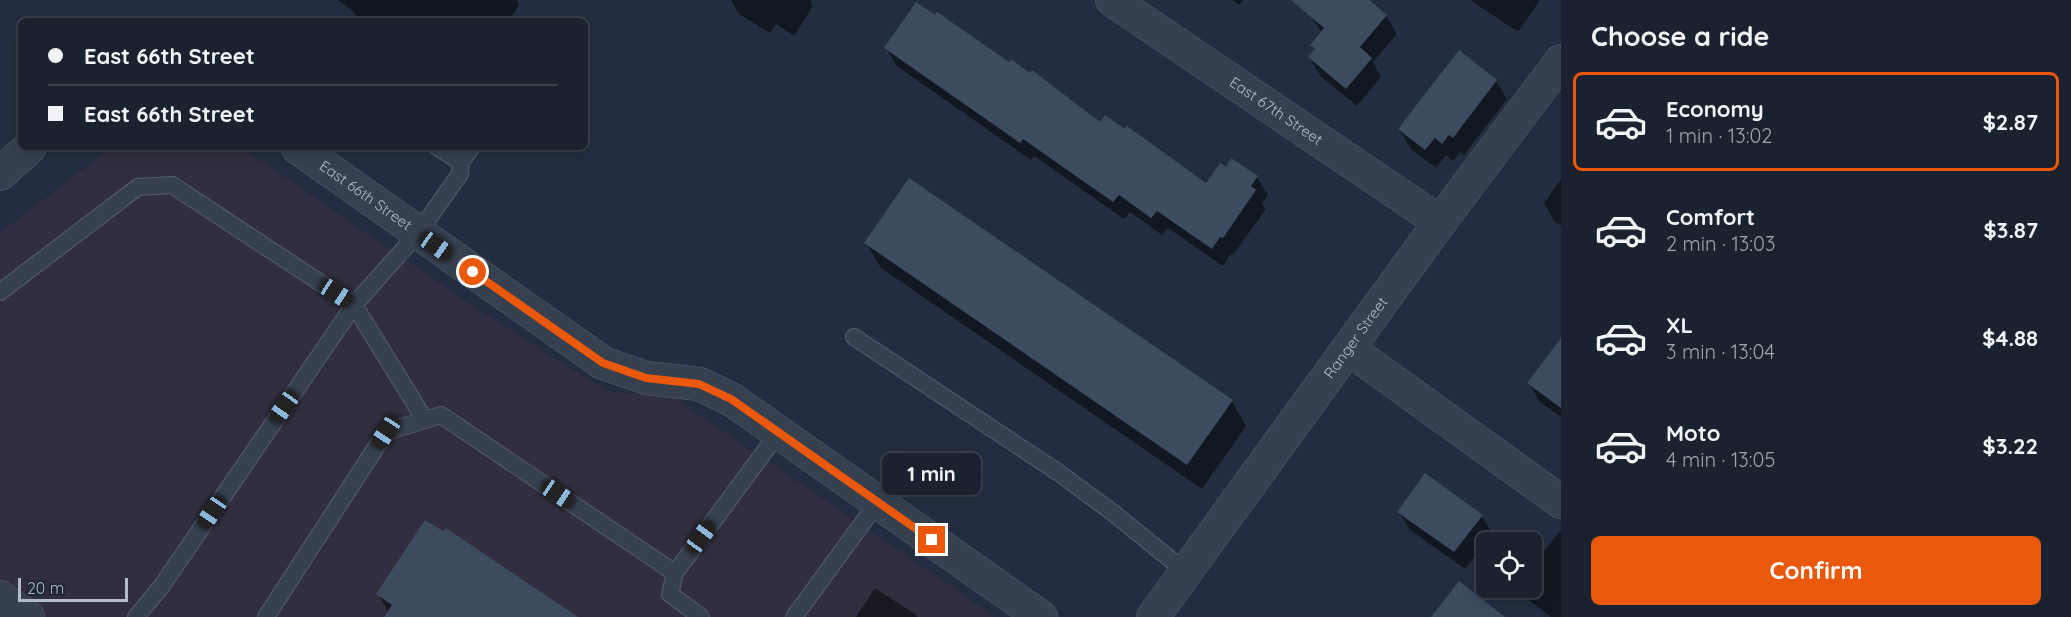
<!DOCTYPE html>
<html lang="en">
<head>
<meta charset="utf-8">
<style>
	:root { --surface:#1a222f; --page:#232a37; --text:#f1f3f6; --muted:#9fa4aa; --line:#383f4b; --accent:#ea580c }
	body { margin:0; font-family:Quicksand,sans-serif; background:var(--page); color:var(--text); height:100vh; display:flex; flex-direction:column; font-size:22px; white-space:nowrap }
	* { box-sizing:border-box; margin:0 }
	p { font-size:20px; color:var(--muted) }
	.icon { flex:none; width:33px; height:33px; fill:none; stroke:currentColor; stroke-width:2; stroke-linecap:round; stroke-linejoin:round }
	.map { position:relative; flex:1; overflow:hidden }
	.panel { display:flex; flex-direction:column; background:var(--surface); width:510px }
	.panel>* { flex:none }
	.top-card { position:absolute; left:18px; top:18px; width:570px; height:132px; border-radius:9px; box-shadow:0 3px 15px #0003,0 0 0 2px var(--line); display:grid; align-content:center; height:132px; padding:0 30px; background:var(--surface) }
	.controls { position:absolute; left:1476px; top:532px; display:grid; gap:12px }
	.controls a { display:grid; place-items:center; width:66px; height:66px; border-radius:9px; background:var(--surface); box-shadow:0 3px 15px #0003,0 0 0 2px var(--line); font-size:30px }
	.scale { position:absolute; left:18px; bottom:15px; width:110px; box-sizing:border-box; padding-left:6px; border:3px solid #b2bbca; border-top:0; font-size:16px; line-height:21px; white-space:nowrap; color:#b2bbca; -webkit-text-stroke:4px #1b2534; paint-order:stroke }
	.end { position:absolute; width:27px; height:27px; margin:-14px; border:8px solid #ea580c; background:#fff; box-shadow:0 0 0 3px #fff }
	.from { border-radius:50% }
	.bubble { position:absolute; height:42px; border-radius:9px; background:var(--surface); box-shadow:0 3px 15px #0003,0 0 0 2px var(--line); font-size:20px; font-weight:700; line-height:42px; text-align:center }
	.car { position:absolute; width:18px; height:36px; margin:-18px -9px; border-radius:8px; box-shadow:0 0 4px 2px #0007; background:linear-gradient(#222 24%,#8ab4d8 0 40%,#222 0 76%,#8ab4d8 0 86%,#222 0) }
	.top-card b { display:flex; align-items:center; gap:21px; height:57px; font-size:22px }
	.top-card b+b { border-top:2px solid var(--line) }
	.top-card i { width:15px; height:15px; background:var(--text) }
	ul { padding:0; list-style:none }
	li { display:flex; align-items:center; gap:18px; height:99px; margin:0 12px 9px; padding:0 18px; border:3px solid transparent; border-radius:9px }
	li div { flex:1 }
	li b { display:block; font-size:22px }
	li em { font-style:normal; font-weight:700 }
	li.active { border-color:var(--accent) }
	li>.icon { width:54px; height:54px; stroke-width:1.5 }
	h2 { padding:0 30px; font-size:27px; line-height:72px }
	.primary-button { display:flex; gap:12px; margin-top:auto; padding:12px 30px }
	.primary-button a { flex:1; height:69px; border-radius:9px; background:var(--accent); color:#fff; font-size:24px; font-weight:700; line-height:69px; text-align:center }
	main { display:flex; flex:1; min-height:0 }
	.map>svg:first-child { display:block }
	.medical { fill:#312e3f }
	.shadow { fill:#0007 }
	.building { fill:#3d4b5f }
	.lines { fill:none; stroke-linecap:round; stroke-linejoin:round }
	.service-casing { stroke:#545e6d; stroke-width:18 }
	.minor-casing { stroke:#545e6d; stroke-width:34 }
	.service { stroke:#36404f; stroke-width:16 }
	.minor { stroke:#36404f; stroke-width:33 }
	.route { stroke:#ea580c; stroke-width:8 }
	.labels { text-anchor:middle; stroke-width:4.5; stroke-linejoin:round; paint-order:stroke }
	.street-label { font-size:15px; fill:#b2bbca; stroke:#1b2534 }
</style>
</head>
<body>
<main>
<div class="map">
<svg width="1561" height="617" viewBox="0 0 1561 617">
	<rect width="100%" height="100%" fill="#222e3f"/>
	<path class="medical" d="M112,147H241L474,307L608,392L671,396L959,591L993,617H0V233Z"/>
	<path class="shadow" d="M338,0H517L519,5L509,21H359L353,11Z
		M731,0H810L813,6L794,36L776,24L770,33L739,14Z
		M1233,0H1243L1239,5Z
		M1322,0H1367L1386,16L1397,34L1373,62L1381,77L1357,106L1320,76L1310,58L1316,51L1312,45L1322,33L1310,14Z
		M1470,0H1540L1518,32Z
		M886,48L1009,64L1030,75L1101,124L1206,185L1226,169L1257,177L1268,195L1262,203L1266,209L1233,255L1231,254L1223,266L1168,228L1162,235L1130,212L1124,219L1034,156L1031,160L897,66Z
		M1496,81L1507,99L1464,155L1460,152L1453,161L1446,155L1436,168L1410,148L1400,130Z
		M1561,179V226L1554,221L1544,203Z
		M866,243L1232,401L1246,426L1202,489L881,268Z
		M1561,340V417L1539,401L1529,383Z
		M1399,512L1482,516L1492,534L1465,569L1410,530Z
		M1561,530V617H1551L1529,600L1523,588H1532V566Z
		M875,588L915,614L917,617H856Z
		M378,594L576,617H386L389,613Z"/>
	<path class="building" d="M1291,0H1369L1387,15L1360,47L1372,58L1346,89L1308,57L1315,49L1310,45L1324,28Z
		M916,2L935,15L937,12L1009,62L1011,59L1030,73L1032,70L1100,122L1105,115L1125,129L1127,126L1206,183L1220,163L1226,167L1231,158L1258,176L1251,186L1256,190L1223,238L1220,237L1212,249L1157,211L1151,218L1119,195L1113,202L1023,139L1020,143L884,48Z
		M1459,50L1497,80L1453,138L1449,135L1442,144L1435,138L1425,150L1398,129Z
		M909,178L1233,400L1187,465L864,243Z
		M1561,338V408L1527,383Z
		M1425,473L1483,515L1454,552L1397,512Z
		M425,520L443,531L446,528L578,617H384L392,605L376,594Z
		M1459,581L1505,617H1431Z"/>
	<g class="lines">
		<defs>
			<path id="service" d="M437,147L461,162
				M0,292L138,187L172,185L354,305L161,587L136,617
				M854,337L1059,473L1112,512L1186,572
				M425,420L354,305L418,233L460,174L461,162L472,147
				M675,573L779,432
				M266,617L386,432L441,415L675,573L670,594L701,617
				M794,617L878,502"/>
			<g id="minor">
				<path id="s1" d="M1112,0L1440,222"/>
				<path id="s2" d="M297,147L603,363L646,378L699,384L731,399L1041,617"/>
				<path d="M0,174L30,147"/>
				<path d="M1349,349L1561,502"/>
				<path d="M0,597L28,617"/>
				<path id="s3" d="M1153,617L1440,222L1561,61"/>
			</g>
		</defs>
		<use href="#service" class="service-casing"/>
		<use href="#minor" class="minor-casing"/>
		<use href="#service" class="service"/>
		<use href="#minor" class="minor"/>
	</g>
	<g class="lines">
		<path class="route" d="M473,272L603,363L646,378L699,384L731,399L932,540"/>
	</g>
	<g class="labels">
		<g class="street-label">
			<text dy="5" stroke="none"><textPath href="#s1" startOffset="198">East 67th Street</textPath></text>
			<text dy="5" stroke="none"><textPath href="#s2" startOffset="84">East 66th Street</textPath></text>
			<text dy="5" stroke="none"><textPath href="#s3" startOffset="345">Ranger Street</textPath></text>
		</g>
	</g>
</svg>
<div class="controls">
<a><svg class="icon" aria-label="locate" viewBox="0 0 24 24"><circle cx="12" cy="12" r="6"/><path d="M12 2v4M12 18v4M2 12h4M18 12h4"/></svg></a>
</div>
<div class="scale">20 m</div>
<i class="end from" style="left:473px;top:272px"></i>
<i class="end" style="left:932px;top:540px"></i>
<div class="bubble" style="left:882px;top:453px;width:99px">1 min</div>
<i class="car" style="left:436px;top:246px;rotate:125deg"></i>
<i class="car" style="left:336px;top:293px;rotate:123deg"></i>
<i class="car" style="left:284px;top:407px;rotate:215deg"></i>
<i class="car" style="left:386px;top:432px;rotate:213deg"></i>
<i class="car" style="left:558px;top:494px;rotate:124deg"></i>
<i class="car" style="left:212px;top:512px;rotate:214deg"></i>
<i class="car" style="left:701px;top:537px;rotate:36deg"></i>
<div class="top-card">
<b><i class="from"></i>East 66th Street</b>
<b><i></i>East 66th Street</b>
</div>
</div>
<section class="panel">
<h2>Choose a ride</h2>
<ul>
<li class="active"><svg class="icon" aria-label="car" viewBox="0 0 24 24"><path d="M5 17H2v-5l4-1 3-4h7l3 4 3 1v5h-3M9 17h6M6 11h13"/><circle cx="7" cy="17" r="2"/><circle cx="17" cy="17" r="2"/></svg><div><b>Economy</b><p>1 min · 13:02</p></div><em>$2.87</em></li>
<li><svg class="icon" aria-label="car" viewBox="0 0 24 24"><path d="M5 17H2v-5l4-1 3-4h7l3 4 3 1v5h-3M9 17h6M6 11h13"/><circle cx="7" cy="17" r="2"/><circle cx="17" cy="17" r="2"/></svg><div><b>Comfort</b><p>2 min · 13:03</p></div><em>$3.87</em></li>
<li><svg class="icon" aria-label="car" viewBox="0 0 24 24"><path d="M5 17H2v-5l4-1 3-4h7l3 4 3 1v5h-3M9 17h6M6 11h13"/><circle cx="7" cy="17" r="2"/><circle cx="17" cy="17" r="2"/></svg><div><b>XL</b><p>3 min · 13:04</p></div><em>$4.88</em></li>
<li><svg class="icon" aria-label="car" viewBox="0 0 24 24"><path d="M5 17H2v-5l4-1 3-4h7l3 4 3 1v5h-3M9 17h6M6 11h13"/><circle cx="7" cy="17" r="2"/><circle cx="17" cy="17" r="2"/></svg><div><b>Moto</b><p>4 min · 13:05</p></div><em>$3.22</em></li>
</ul>
<div class="primary-button"><a>Confirm</a></div>
</section>
</main>
</body>
</html>
